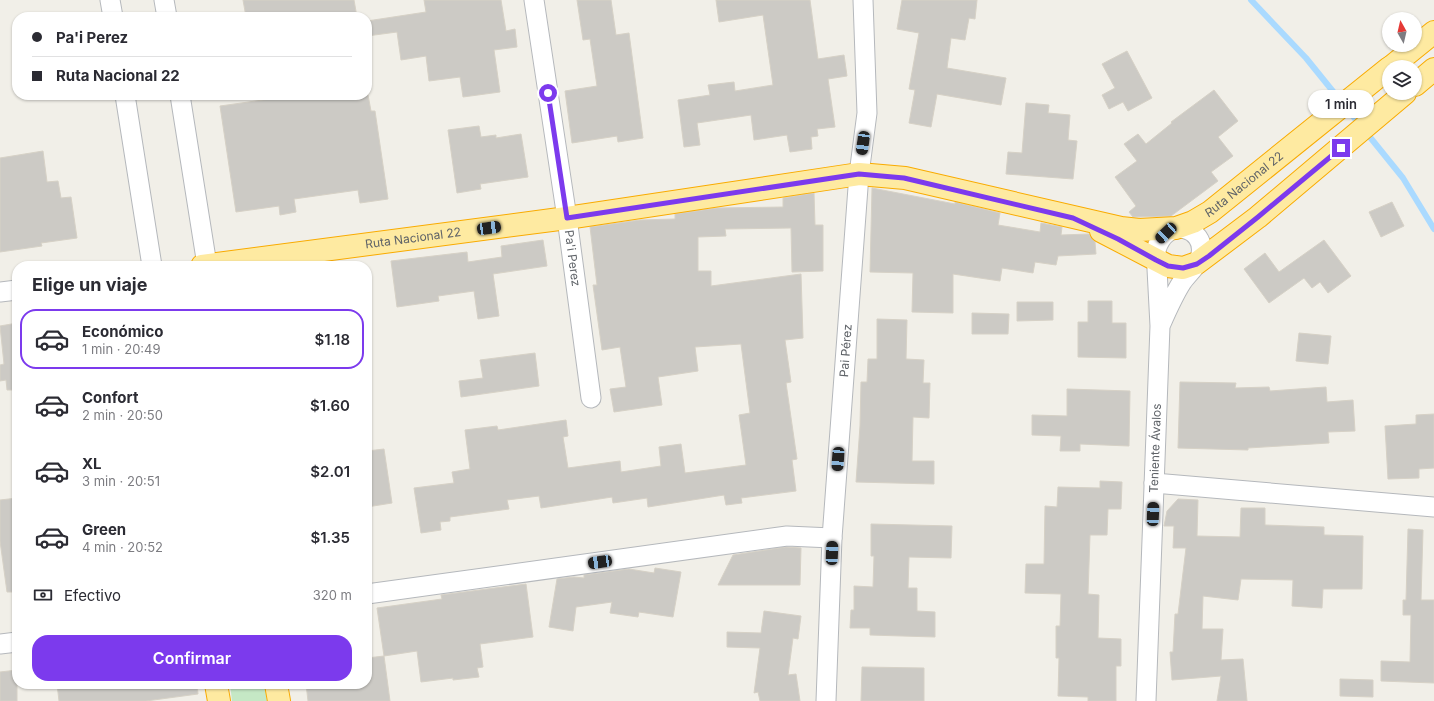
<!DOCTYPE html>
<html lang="es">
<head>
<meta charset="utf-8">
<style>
	:root { --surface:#fff; --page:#f2f2f3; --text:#2b2b33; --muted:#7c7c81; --line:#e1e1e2; --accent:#7c3aed }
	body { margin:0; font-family:Inter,sans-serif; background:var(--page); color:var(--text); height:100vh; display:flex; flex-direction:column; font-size:15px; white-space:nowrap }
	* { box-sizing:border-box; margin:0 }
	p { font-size:13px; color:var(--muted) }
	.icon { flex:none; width:22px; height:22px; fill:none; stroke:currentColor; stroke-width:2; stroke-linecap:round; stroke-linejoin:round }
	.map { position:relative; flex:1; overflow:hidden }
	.sheet { position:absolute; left:12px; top:261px; width:360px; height:428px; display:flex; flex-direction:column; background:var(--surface); border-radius:16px; box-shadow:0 1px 3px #0004 }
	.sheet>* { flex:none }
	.banner { position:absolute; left:12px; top:12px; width:360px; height:88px; border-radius:16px; box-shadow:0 1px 3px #0004; display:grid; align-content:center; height:88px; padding:0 20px; background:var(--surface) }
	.needle { width:26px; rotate:352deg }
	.buttons { position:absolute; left:1382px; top:12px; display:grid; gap:8px }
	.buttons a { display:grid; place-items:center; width:40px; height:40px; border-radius:50%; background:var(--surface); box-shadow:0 1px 3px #0004; font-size:20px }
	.end { position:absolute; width:18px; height:18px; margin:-9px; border:5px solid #7c3aed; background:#fff; box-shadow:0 0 0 2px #fff }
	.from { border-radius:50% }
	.bubble { position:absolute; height:28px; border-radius:14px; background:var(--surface); box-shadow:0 1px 3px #0004; font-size:13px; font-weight:600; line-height:28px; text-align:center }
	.car { position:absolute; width:12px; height:24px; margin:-12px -6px; border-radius:5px; box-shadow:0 0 3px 1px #0007; background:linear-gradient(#222 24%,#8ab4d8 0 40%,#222 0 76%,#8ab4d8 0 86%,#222 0) }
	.banner b { display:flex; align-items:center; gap:14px; height:38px; font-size:15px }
	.banner b+b { border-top:1px solid var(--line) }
	.banner i { width:10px; height:10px; background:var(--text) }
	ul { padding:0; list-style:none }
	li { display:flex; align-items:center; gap:12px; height:60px; margin:0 8px 6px; padding:0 12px; border:2px solid transparent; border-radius:16px }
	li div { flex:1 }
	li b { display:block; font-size:15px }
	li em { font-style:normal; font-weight:600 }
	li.selected { border-color:var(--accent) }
	li>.icon { width:36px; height:36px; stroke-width:1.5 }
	h2 { padding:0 20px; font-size:18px; line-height:48px }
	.pay { display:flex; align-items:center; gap:10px; height:44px; padding:0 20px; font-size:15px }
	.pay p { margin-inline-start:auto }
	.cta { display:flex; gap:8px; margin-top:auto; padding:8px 20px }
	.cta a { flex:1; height:46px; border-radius:16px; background:var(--accent); color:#fff; font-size:16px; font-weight:600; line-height:46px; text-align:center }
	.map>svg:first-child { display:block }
	.green { fill:#c5e8c5 }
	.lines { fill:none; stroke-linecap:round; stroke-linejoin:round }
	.stream { stroke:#aadaff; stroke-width:6 }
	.building { fill:#cccac5; stroke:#d6d1c6 }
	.minor-casing { stroke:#b5b8bc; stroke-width:21 }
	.trunk-casing { stroke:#f9ab00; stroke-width:24 }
	.minor { stroke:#fff; stroke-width:19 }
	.trunk { stroke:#feeaa1; stroke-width:22 }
	.route { stroke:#7c3aed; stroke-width:5 }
	.labels { text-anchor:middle; stroke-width:4; stroke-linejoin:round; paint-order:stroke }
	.street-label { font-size:12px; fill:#5f6368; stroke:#fff }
</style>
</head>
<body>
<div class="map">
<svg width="1434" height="701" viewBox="0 0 1434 701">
	<rect width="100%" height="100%" fill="#f1efe8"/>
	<path class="green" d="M230,684H265L267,701H232Z"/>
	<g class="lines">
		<path class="stream" d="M1251,0L1306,58L1403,178L1434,229"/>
	</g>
	<path class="building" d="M243,0H354L357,17H246Z
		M424,0H501L506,31L515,29L517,47L494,50L500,92L463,97L460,77L429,81L426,56L401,60L397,32L367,36V21L426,12Z
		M577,0H611L616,35L629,33L643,138L618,142L617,136L572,143L565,91L597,86L590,39L583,40Z
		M716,0H810L818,59L844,55L847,76L828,79L835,127L817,129L818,136L811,137L812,149L790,152L787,135L754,140L751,115L697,123L700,145L684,147L678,100L710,95L708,85L734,82L735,91L773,85L763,15L719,22Z
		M902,0H977L975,19L969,18L965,40L951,38L947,68L1006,78L1001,105L937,94L931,127L909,123L915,90L909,89L919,33L897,29Z
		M1127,51L1152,98L1128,111L1123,102L1109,109L1102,95L1115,88L1102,64Z
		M1214,90L1238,121L1218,137L1233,156L1211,172L1218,181L1171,216L1133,217L1129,212L1136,206L1115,177L1137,161L1124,144L1138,134L1146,144L1172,123L1171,122Z
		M284,95H368L371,111H375L388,199L360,203L358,190L294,199L296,212L280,215L279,206L236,212L220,106L284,97Z
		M1026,103L1049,105L1048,113L1070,115L1068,140L1077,141L1073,179L1006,174L1008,152L1022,153Z
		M479,126L481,137L496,135V138L521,134L528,177L480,184L481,189L457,193L448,130Z
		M43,151L47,182L58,181L61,198L71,197L77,238L41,243L42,246L0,252V158Z
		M872,188L955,204V202L1000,213L998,225L1040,232L1041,223L1062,227L1061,235L1089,234L1095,242L1096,254L1058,256L1056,265L1035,262L1033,273L1002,268L1000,281L953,274V313L912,312L913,273L870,272Z
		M814,193L815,225H823V271L792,272L791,228L725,229L726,236L698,237V271H711V286L801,274L803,338L785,340L791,382L786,383L797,459L792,460L796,491L741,498L742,503L726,505L724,495L648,507L647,498L613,503L612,497L541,508L539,496L507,500L509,509L450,517V521L440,522L441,530L421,533L414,488L454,483L452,472L470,469L465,430L497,426L498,430L566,420L568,436L563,437L568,468L620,461L621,472L661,466L659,447L681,444L685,473L746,465L739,415L750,413L741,344L695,347L698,371L658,377L662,405L614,412L610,389L626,387L620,347L602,350L593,285H597L590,227L640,220L675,219V214L717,208L783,207V198Z
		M1392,202L1404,226L1381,237L1369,212Z
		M543,240L547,266L493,274L499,316L478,319L474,291L438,296L439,301L397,307L391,261L467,252L468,262L502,257L501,246Z
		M1324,240L1351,276L1328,293L1320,282L1312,288L1304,278L1269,303L1244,269L1265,253L1279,272Z
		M1088,301H1112V323H1126V358L1078,357V322H1088Z
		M1017,302H1053V320L1017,321Z
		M972,313L1009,314L1008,334H972Z
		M877,319L907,320L906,359L924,360L923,383H930L929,418L913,417L912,461H934V484L856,482L860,426L861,382H867L868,359H877Z
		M17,323V390H7L6,380L0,381V365L4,364L0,326Z
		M1299,333L1331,336L1328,364L1296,361Z
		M535,353L539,386L461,397L459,381L483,378L480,360Z
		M1180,382L1236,383L1235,388L1269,387L1270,391L1326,387L1327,402L1353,400L1355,431L1328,432L1329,443L1248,448V450L1178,448Z
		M1067,389L1130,391L1129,446L1080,444V451H1060L1061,436L1032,435V415L1067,416Z
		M1434,414V468L1419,469V478L1388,479L1385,426L1416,424V415Z
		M384,449L392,503L367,507V451Z
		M1100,481L1122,482L1121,509H1108L1107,535H1090L1088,594L1099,595L1098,638L1121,639V666H1116V701H1088V697L1058,696L1059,658H1056V626H1060L1061,594L1025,593L1026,564H1044L1045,506L1057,507L1058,487L1100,488Z
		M17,498V592H7L0,541V500Z
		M1178,499L1198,500L1197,536L1240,537L1241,508H1265V525L1324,527V535L1363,536L1362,589H1323L1322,608L1292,606L1293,580L1241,579L1238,600L1203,596L1202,629H1223L1221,660L1243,659L1247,701H1217L1221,676L1172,680L1170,652H1173L1175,614H1178L1186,548H1173L1174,526H1164L1167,511Z
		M871,524L952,526L951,558L909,557L908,588H917V611L935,612V637L870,635V628H850L851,610H854V586L873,587L874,556H871Z
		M1408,529L1423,530L1421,600H1434V683L1381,681V661L1410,662L1411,615H1403V600H1406Z
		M786,547L801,548L800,585H718L733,555Z
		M655,568L681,572L673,617L639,612L638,617L610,613L612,602L576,607L573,631L549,627L557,579L574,577L584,578V575L629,569L654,573Z
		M526,584L533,637L480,644L483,667L477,668L479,677L453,680V678L421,682L417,651L384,656L377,608L442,599L441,595Z
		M764,611L801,616L798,639L793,638L788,675L796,674L800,701H760L758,692L754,693L760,648L727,647V632L761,633Z
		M384,656L390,701H308L306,684H367V658Z
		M862,667L924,668V701H861Z
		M17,670V701H0V672Z
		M1340,679L1373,680V697L1340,696Z
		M57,684H197L198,694L146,701H59Z"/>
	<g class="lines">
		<defs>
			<g id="minor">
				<path d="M110,0L113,17"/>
				<path d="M164,0L167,17"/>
				<path id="s1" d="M534,0L567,218L591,398"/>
				<path d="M125,95L152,266"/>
				<path d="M180,95L207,265"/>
				<path d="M0,292L17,290"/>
				<path d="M1154,483L1434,507"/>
				<path d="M367,594L787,536L832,538"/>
				<path d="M0,644L17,642"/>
				<path id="s2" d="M826,701L832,538L859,174L867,113L863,0"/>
				<path id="s3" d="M1146,701L1160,326L1156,250C1167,214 1206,228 1201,254C1199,265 1188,273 1182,282C1173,296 1167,310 1160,326"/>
			</g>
			<g id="trunk">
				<path d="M1391,67L1434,32"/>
				<path d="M1415,85L1434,69"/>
				<path d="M1101,231L1168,266L1183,268L1197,263L1258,217L1405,93"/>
				<path id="s4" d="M202,266L567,218L859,174L905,178L1121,228L1139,230L1176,228L1193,222L1210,212L1389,68"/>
				<path d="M216,684L219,701"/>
				<path d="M276,684L279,701"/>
			</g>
		</defs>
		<use href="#minor" class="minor-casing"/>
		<use href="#trunk" class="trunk-casing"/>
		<use href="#minor" class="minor"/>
		<use href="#trunk" class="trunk"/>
	</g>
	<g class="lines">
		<path class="route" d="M548,93L567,218L859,174L904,178L1073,218L1118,239L1156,260L1168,266L1183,268L1197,264L1209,256L1258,217L1341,148"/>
	</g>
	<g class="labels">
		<g class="street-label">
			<text dy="4" stroke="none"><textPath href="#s4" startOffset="1068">Ruta Nacional 22</textPath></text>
			<text dy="4" stroke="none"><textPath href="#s4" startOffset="213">Ruta Nacional 22</textPath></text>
			<text dy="4" stroke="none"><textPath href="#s1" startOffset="261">Pa'i Perez</textPath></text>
			<text dy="4" stroke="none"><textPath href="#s2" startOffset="351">Pai Pérez</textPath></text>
			<text dy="4" stroke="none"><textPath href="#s3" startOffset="253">Teniente Ávalos</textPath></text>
		</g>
	</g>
</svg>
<div class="buttons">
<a><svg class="needle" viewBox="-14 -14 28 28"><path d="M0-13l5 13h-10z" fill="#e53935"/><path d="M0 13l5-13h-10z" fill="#7c7c81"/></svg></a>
<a><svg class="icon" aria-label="layers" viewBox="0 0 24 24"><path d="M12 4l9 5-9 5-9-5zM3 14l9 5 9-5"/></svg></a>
</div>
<i class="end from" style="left:548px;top:93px"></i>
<i class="end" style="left:1341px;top:148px"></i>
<div class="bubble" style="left:1308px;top:90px;width:66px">1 min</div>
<i class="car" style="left:863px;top:143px;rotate:188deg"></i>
<i class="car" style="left:489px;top:228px;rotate:82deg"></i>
<i class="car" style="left:1166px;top:233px;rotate:227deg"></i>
<i class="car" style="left:838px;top:459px;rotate:184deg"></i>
<i class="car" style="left:1153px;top:514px;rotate:2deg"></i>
<i class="car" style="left:832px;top:553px;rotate:2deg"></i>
<i class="car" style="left:600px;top:562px;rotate:262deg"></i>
<div class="banner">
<b><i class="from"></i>Pa'i Perez</b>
<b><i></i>Ruta Nacional 22</b>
</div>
<section class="sheet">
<h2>Elige un viaje</h2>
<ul>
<li class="selected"><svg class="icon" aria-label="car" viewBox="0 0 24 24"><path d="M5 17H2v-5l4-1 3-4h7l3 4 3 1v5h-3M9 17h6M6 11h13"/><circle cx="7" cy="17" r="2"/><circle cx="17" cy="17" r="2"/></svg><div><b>Económico</b><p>1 min · 20:49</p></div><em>$1.18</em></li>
<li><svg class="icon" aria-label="car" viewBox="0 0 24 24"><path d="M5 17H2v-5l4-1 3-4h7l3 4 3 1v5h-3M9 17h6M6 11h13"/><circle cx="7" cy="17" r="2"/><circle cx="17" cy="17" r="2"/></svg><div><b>Confort</b><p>2 min · 20:50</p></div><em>$1.60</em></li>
<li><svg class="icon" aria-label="car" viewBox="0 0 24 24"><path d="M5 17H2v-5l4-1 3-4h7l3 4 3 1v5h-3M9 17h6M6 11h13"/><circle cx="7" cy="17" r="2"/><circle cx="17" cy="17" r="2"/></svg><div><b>XL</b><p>3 min · 20:51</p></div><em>$2.01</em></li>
<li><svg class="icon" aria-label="car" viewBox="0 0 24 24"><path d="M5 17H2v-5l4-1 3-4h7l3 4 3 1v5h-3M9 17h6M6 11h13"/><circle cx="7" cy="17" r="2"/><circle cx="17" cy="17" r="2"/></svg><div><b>Green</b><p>4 min · 20:52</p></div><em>$1.35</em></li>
</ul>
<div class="pay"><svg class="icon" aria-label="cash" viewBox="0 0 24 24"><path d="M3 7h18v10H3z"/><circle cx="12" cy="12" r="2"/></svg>Efectivo<p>320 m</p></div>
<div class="cta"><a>Confirmar</a></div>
</section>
</div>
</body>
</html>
